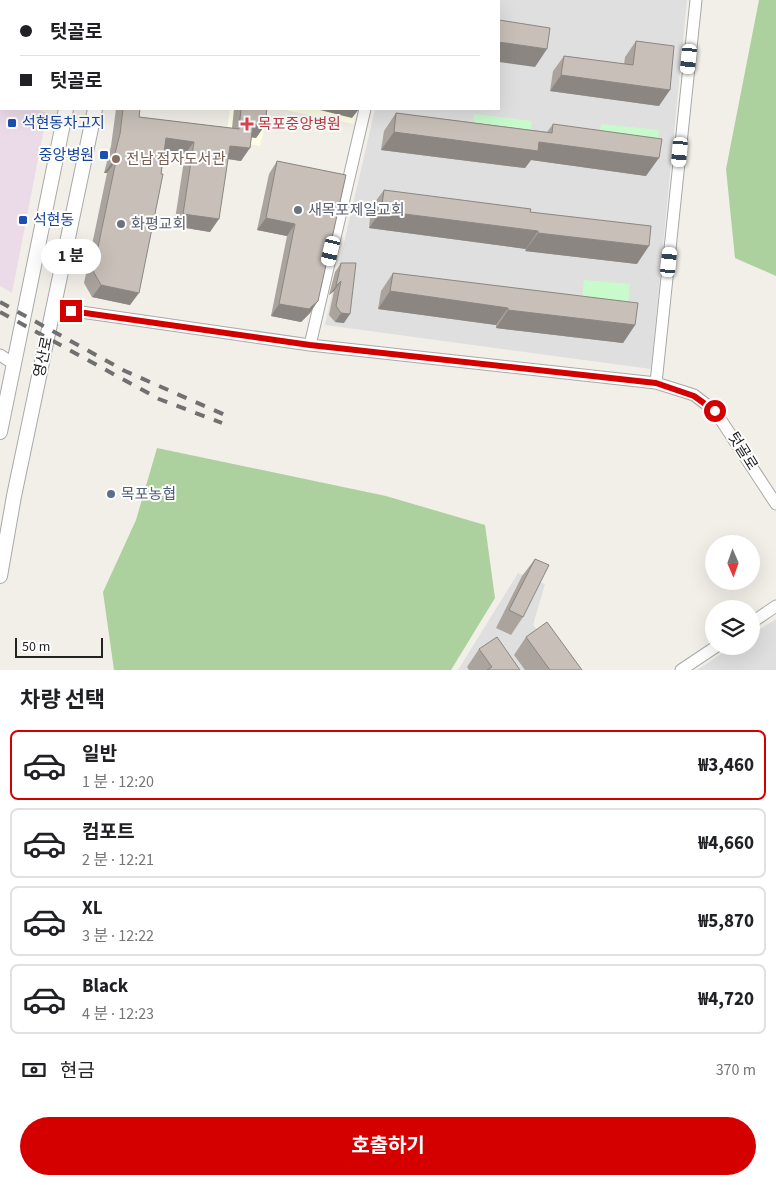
<!DOCTYPE html>
<html lang="ko">
<head>
<meta charset="utf-8">
<style>
	:root { --surface:#fff; --page:#f2f2f2; --text:#202124; --muted:#757577; --line:#e0e0e0; --accent:#d40000 }
	body { margin:0; font-family:"Source Sans 3","Noto Sans KR",sans-serif; background:var(--page); color:var(--text); height:100vh; display:flex; flex-direction:column; font-size:19px; white-space:nowrap }
	* { box-sizing:border-box; margin:0 }
	p { font-size:16px; color:var(--muted) }
	.icon { flex:none; width:28px; height:28px; fill:none; stroke:currentColor; stroke-width:2; stroke-linecap:round; stroke-linejoin:round }
	.map { position:relative; height:670px; overflow:hidden }
	.side { display:flex; flex-direction:column; background:var(--surface); flex:1 }
	.side>* { flex:none }
	.hud { position:absolute; left:0px; top:0px; width:500px; height:110px; box-shadow:0 5px 20px #0002; display:grid; align-content:center; height:110px; padding:0 20px; background:var(--surface) }
	.needle { width:32px; rotate:178deg }
	.controls { position:absolute; left:705px; top:535px; display:grid; gap:10px }
	.controls a { display:grid; place-items:center; width:55px; height:55px; border-radius:50%; background:var(--surface); box-shadow:0 5px 20px #0002; font-size:25px }
	.scale { position:absolute; left:15px; bottom:12px; width:88px; box-sizing:border-box; padding-left:5px; border:2px solid #222; border-top:0; font-size:14px; line-height:18px; white-space:nowrap; color:#222; -webkit-text-stroke:4px #fff; paint-order:stroke }
	.end { position:absolute; width:22px; height:22px; margin:-11px; border:6px solid #d40000; background:#fff; box-shadow:0 0 0 2px #fff }
	.from { border-radius:50% }
	.bubble { position:absolute; height:35px; border-radius:18px; background:var(--surface); box-shadow:0 5px 20px #0002; font-size:16px; font-weight:700; line-height:35px; text-align:center }
	.car { position:absolute; width:15px; height:30px; margin:-15px -8px; border-radius:6px; box-shadow:0 0 4px 1px #0007; background:linear-gradient(#fff 24%,#345 0 40%,#fff 0 76%,#345 0 86%,#fff 0) }
	.hud b { display:flex; align-items:center; gap:18px; height:48px; font-size:19px }
	.hud b+b { border-top:1px solid var(--line) }
	.hud i { width:12px; height:12px; background:var(--text) }
	ul { padding:0; list-style:none }
	li { display:flex; align-items:center; gap:15px; height:70px; margin:0 10px 8px; padding:0 10px; border:2px solid var(--line); border-radius:8px }
	li div { flex:1 }
	li b { display:block; font-size:19px }
	li em { font-style:normal; font-weight:700 }
	li.on { border-color:var(--accent) }
	li>.icon { width:45px; height:45px; stroke-width:1.5 }
	h2 { padding:0 20px; font-size:22px; line-height:60px }
	.pay { display:flex; align-items:center; gap:12px; height:55px; padding:0 20px; font-size:19px }
	.pay p { margin-inline-start:auto }
	.button { display:flex; gap:10px; margin-top:auto; padding:10px 20px }
	.button a { flex:1; height:58px; border-radius:30px; background:var(--accent); color:#fff; font-size:20px; font-weight:700; line-height:58px; text-align:center }
	.map>svg:first-child { display:block }
	.residential { fill:#e0dfdf }
	.industrial { fill:#ebdbe8 }
	.education { fill:#ffffe5 }
	.forest { fill:#add19e }
	.park { fill:#c8facc }
	.lines { fill:none; stroke-linecap:round; stroke-linejoin:round }
	.minor-casing { stroke:#a9a9a9; stroke-width:13 }
	.tertiary-casing { stroke:#a9a9a9; stroke-width:16 }
	.minor { stroke:#fff; stroke-width:11 }
	.tertiary { stroke:#fff; stroke-width:14 }
	.rail { stroke:#707070; stroke-width:4; stroke-dasharray:10 10; stroke-linecap:butt }
	.wall { fill:#aba49e }
	.shaded-wall { fill:#8b8681 }
	.building { fill:#c7bfb8; stroke:#8b8681 }
	.route { stroke:#d40000; stroke-width:6 }
	.transit-dot { fill:#1a4fb4; stroke:#fff; stroke-width:2 }
	.health-dot { fill:#e0444e; stroke:#fff; stroke-width:2 }
	.education-dot { fill:#8d6e63; stroke:#fff; stroke-width:2 }
	.worship-dot { fill:#6b7280; stroke:#fff; stroke-width:2 }
	.service-dot { fill:#5c6f8a; stroke:#fff; stroke-width:2 }
	.labels { text-anchor:middle; stroke-width:4; stroke-linejoin:round; paint-order:stroke }
	.transit-label { font-size:15px; fill:#164399; stroke:#fff; text-anchor:start }
	.health-label { font-size:15px; fill:#be3a42; stroke:#fff; text-anchor:start }
	.education-label { font-size:15px; fill:#785e54; stroke:#fff; text-anchor:start }
	.worship-label { font-size:15px; fill:#5b616d; stroke:#fff; text-anchor:start }
	.street-label { font-size:15px; fill:#222; stroke:#fff }
	.service-label { font-size:15px; fill:#4e5e75; stroke:#fff; text-anchor:start }
</style>
</head>
<body>
<div class="map">
<svg width="776" height="670" viewBox="0 0 776 670">
	<rect width="100%" height="100%" fill="#f2efe9"/>
	<path class="residential" d="M400,0H687L651,369L325,325L375,109H499V1Z
		M518,573L545,584L533,625L543,636L564,670H458Z
		M776,619V670H697L733,646H751V635Z"/>
	<path class="industrial" d="M0,98L1,109H34L47,113L12,293L0,286Z"/>
	<path class="education" d="M132,0H383L132,1Z
		M230,109H269L260,146L226,139Z
		M280,109H358L354,124Z"/>
	<path class="forest" d="M759,0H776V276L735,258L726,169Z
		M157,448L386,496L485,525L495,598L451,670H114L103,592L136,520Z"/>
	<path class="park" d="M474,114L532,121L529,141L472,134Z
		M601,124L659,130L657,148L599,141Z
		M584,280L630,284L627,313L581,308Z"/>
	<g class="lines">
		<defs>
			<path id="minor" d="M390,1L391,0
				M53,308L310,345L656,383L694,395L715,411L776,504
				M310,345L365,109
				M0,355L14,364
				M656,383L696,0
				M751,623L776,606
				M681,670L717,646"/>
			<path id="tertiary" d="M87,1V0
				M117,1V0
				M0,432L66,109
				M0,576L14,496L95,109"/>
		</defs>
		<use href="#minor" class="minor-casing"/>
		<use href="#tertiary" class="tertiary-casing"/>
		<use href="#minor" class="minor"/>
		<use href="#tertiary" class="tertiary"/>
		<path class="rail" d="M0,302L125,371L225,415
			M0,312L159,399L222,423"/>
	</g>
	<path class="wall" d="M271,0H319V1H271Z
		M636,41L659,106L550,91L553,71L564,56L624,64L625,57Z
		M116,109H140L139,117L232,128L234,109H267L265,125L256,138L251,137L241,161L228,159L210,232L174,226L185,154L164,151L130,305L92,297L84,283L107,173H104L111,146Z
		M396,113L547,132L553,124L646,176L531,160L525,168L381,150L384,131Z
		M277,161L346,175L310,313L301,322L271,316L287,236L257,230L269,174Z
		M384,190L530,212L637,264L525,251L526,249L369,228L371,207Z
		M341,263L344,323L335,322L329,315L334,291L329,295L335,272Z
		M393,273L635,325L623,343L496,328V325L378,309L381,291Z
		M535,559L523,617L511,635L496,628L522,576Z
		M526,637L582,670H525L514,655Z
		M479,649L520,670H469L467,667Z"/>
	<path class="shaded-wall" d="M0,17H1V25L0,27Z
		M499,42L547,49L535,67L499,62Z
		M561,75L670,90L659,106L550,91Z
		M316,109H359L352,118Z
		M253,124L265,125L256,138L244,136Z
		M394,132L539,142L659,158L646,176L531,160L525,168L381,150Z
		M166,138L194,142L185,154L157,150Z
		M230,146L250,148L241,161L221,158Z
		M113,161H116L107,173H104Z
		M381,211L538,231L526,249L369,228Z
		M183,214L219,219L210,232L174,226Z
		M266,218L295,224L287,236L257,230Z
		M538,233L649,246L637,264L525,251Z
		M341,281L334,291L329,295L336,286Z
		M101,285L139,293L130,305L92,297Z
		M390,291L508,308L496,325L378,309Z
		M318,301L310,313L301,322L271,316L279,304Z
		M508,310L635,325L623,343L496,328Z
		M341,313L350,314L344,323L335,322Z"/>
	<path class="building" d="M0,0H6V1H1V17H0Z
		M141,0H166V1H141Z
		M279,0H319V1H278Z
		M499,20L550,28L547,49L499,42Z
		M636,41L674,46L670,90L561,75L564,56L633,65Z
		M123,109H140L139,117L239,129L241,109H267L265,125L253,124L250,148L230,146L219,219L183,214L194,142L166,138L161,174H163L139,293L101,285L93,271L116,161H113L120,134Z
		M396,113L552,133L553,124L662,139L659,158L539,142L538,151L394,132Z
		M277,161L346,175L318,301L309,309L279,304L295,224L266,218Z
		M384,190L531,209L530,212L651,226L649,246L538,233V231L381,211Z
		M341,263H356L350,314L341,313L336,306L341,281L336,286Z
		M393,273L638,303L635,325L508,310V308L390,291Z
		M535,559L549,565L523,617L509,610Z
		M547,622L582,670H550L526,637Z
		M497,637L520,670H487L492,667L479,649Z"/>
	<g class="lines">
		<path class="route" d="M71,311L310,345L656,383L694,396L715,411"/>
	</g>
	<g class="transit-dot">
		<rect x="7" y="118" width="10" height="10" rx="2.5"/>
		<rect x="99" y="150" width="10" height="10" rx="2.5"/>
		<rect x="18" y="215" width="10" height="10" rx="2.5"/>
	</g>
	<path class="health-dot" d="M244.5 116.5h5v5h5v5h-5v5h-5v-5h-5v-5h5z"/>
	<circle class="education-dot" cx="116" cy="159" r="5"/>
	<g class="worship-dot">
		<circle cx="298" cy="210" r="5"/>
		<circle cx="121" cy="224" r="5"/>
	</g>
	<circle class="service-dot" cx="111" cy="494" r="5"/>
	<g class="labels">
		<g class="transit-label">
			<text x="22" y="128">석현동차고지</text>
			<text x="94" y="160" text-anchor="end">중앙병원</text>
			<text x="33" y="225">석현동</text>
		</g>
		<g class="health-label">
			<text x="258" y="129">목포중앙병원</text>
		</g>
		<g class="education-label">
			<text x="126" y="164">전남 점자도서관</text>
		</g>
		<g class="worship-label">
			<text x="308" y="215">새목포제일교회</text>
			<text x="131" y="229">화평교회</text>
		</g>
		<g class="street-label">
			<text transform="translate(43 357) rotate(-78)" y="5">영산로</text>
			<text transform="translate(743 451) rotate(58)" y="5">텃골로</text>
		</g>
		<g class="service-label">
			<text x="121" y="499">목포농협</text>
		</g>
	</g>
</svg>
<div class="controls">
<a><svg class="needle" viewBox="-14 -14 28 28"><path d="M0-13l5 13h-10z" fill="#e53935"/><path d="M0 13l5-13h-10z" fill="#757577"/></svg></a>
<a><svg class="icon" aria-label="layers" viewBox="0 0 24 24"><path d="M12 4l9 5-9 5-9-5zM3 14l9 5 9-5"/></svg></a>
</div>
<div class="scale">50 m</div>
<i class="end from" style="left:715px;top:411px"></i>
<i class="end" style="left:71px;top:311px"></i>
<div class="bubble" style="left:41px;top:239px;width:60px">1 분</div>
<i class="car" style="left:689px;top:59px;rotate:186deg"></i>
<i class="car" style="left:680px;top:152px;rotate:185deg"></i>
<i class="car" style="left:331px;top:251px;rotate:193deg"></i>
<i class="car" style="left:669px;top:262px;rotate:6deg"></i>
<div class="hud">
<b><i class="from"></i>텃골로</b>
<b><i></i>텃골로</b>
</div>
</div>
<section class="side">
<h2>차량 선택</h2>
<ul>
<li class="on"><svg class="icon" aria-label="car" viewBox="0 0 24 24"><path d="M5 17H2v-5l4-1 3-4h7l3 4 3 1v5h-3M9 17h6M6 11h13"/><circle cx="7" cy="17" r="2"/><circle cx="17" cy="17" r="2"/></svg><div><b>일반</b><p>1 분 · 12:20</p></div><em>₩3,460</em></li>
<li><svg class="icon" aria-label="car" viewBox="0 0 24 24"><path d="M5 17H2v-5l4-1 3-4h7l3 4 3 1v5h-3M9 17h6M6 11h13"/><circle cx="7" cy="17" r="2"/><circle cx="17" cy="17" r="2"/></svg><div><b>컴포트</b><p>2 분 · 12:21</p></div><em>₩4,660</em></li>
<li><svg class="icon" aria-label="car" viewBox="0 0 24 24"><path d="M5 17H2v-5l4-1 3-4h7l3 4 3 1v5h-3M9 17h6M6 11h13"/><circle cx="7" cy="17" r="2"/><circle cx="17" cy="17" r="2"/></svg><div><b>XL</b><p>3 분 · 12:22</p></div><em>₩5,870</em></li>
<li><svg class="icon" aria-label="car" viewBox="0 0 24 24"><path d="M5 17H2v-5l4-1 3-4h7l3 4 3 1v5h-3M9 17h6M6 11h13"/><circle cx="7" cy="17" r="2"/><circle cx="17" cy="17" r="2"/></svg><div><b>Black</b><p>4 분 · 12:23</p></div><em>₩4,720</em></li>
</ul>
<div class="pay"><svg class="icon" aria-label="cash" viewBox="0 0 24 24"><path d="M3 7h18v10H3z"/><circle cx="12" cy="12" r="2"/></svg>현금<p>370 m</p></div>
<div class="button"><a>호출하기</a></div>
</section>
</body>
</html>
